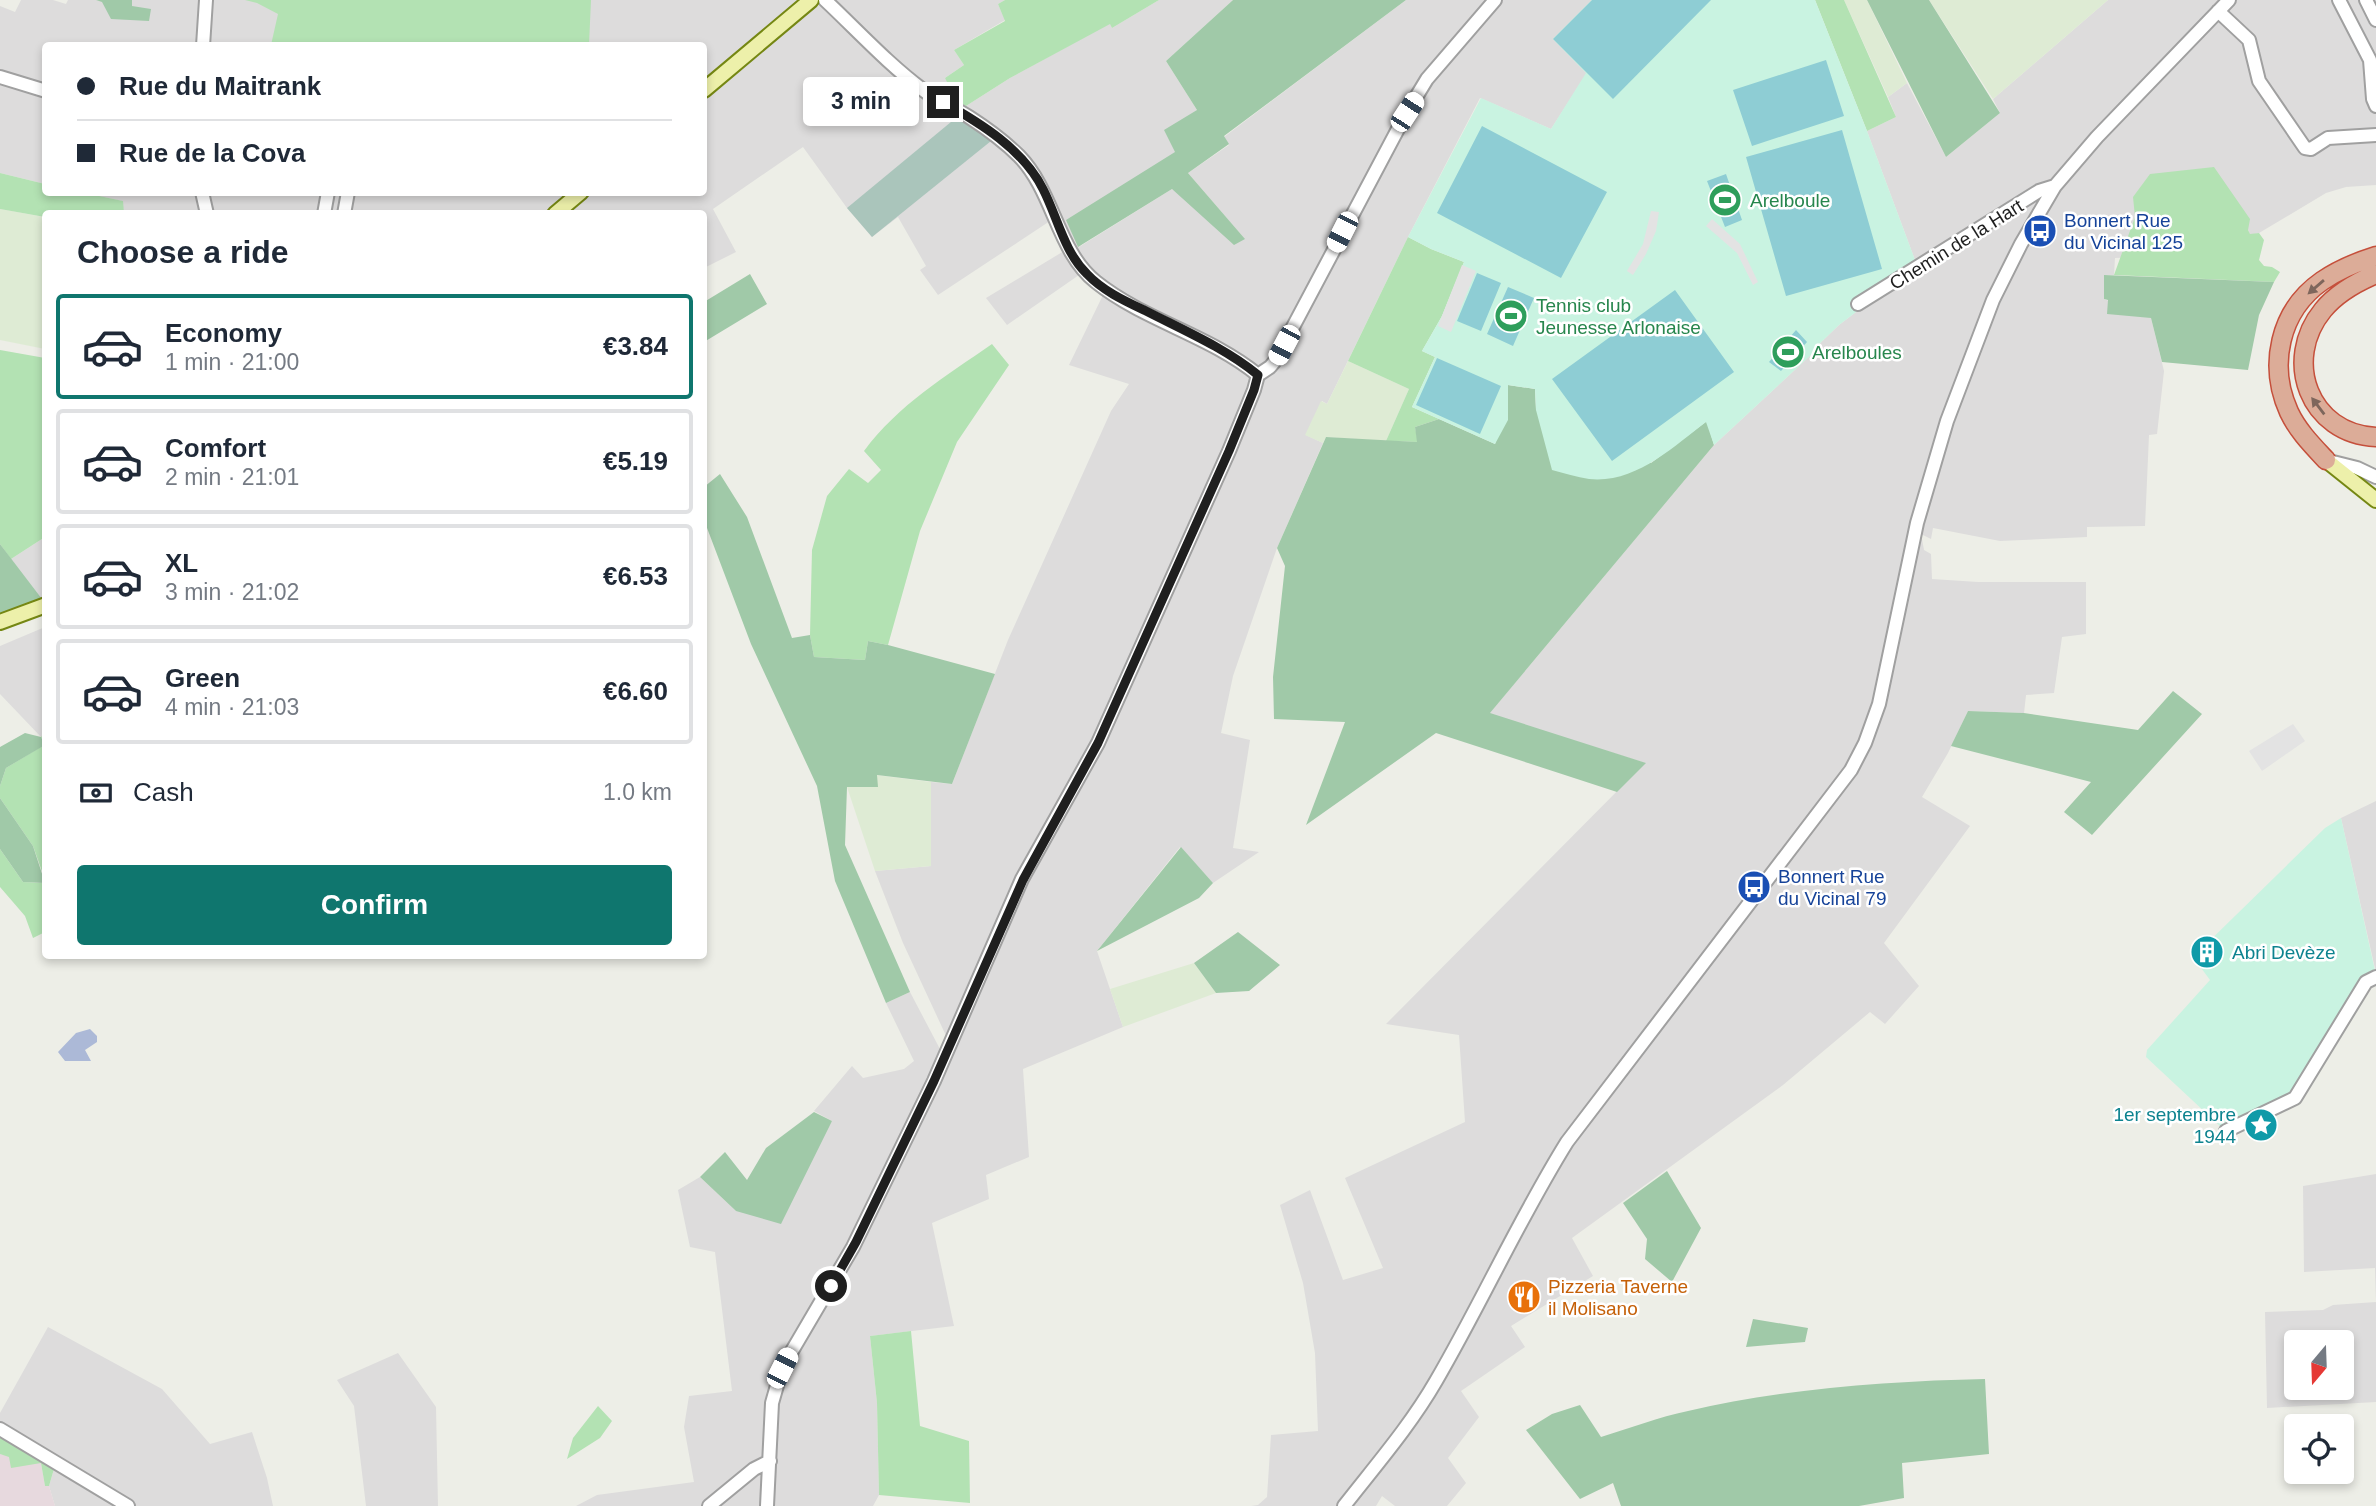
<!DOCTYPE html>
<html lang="en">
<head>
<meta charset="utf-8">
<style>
	:root { --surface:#fff; --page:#f6f6f7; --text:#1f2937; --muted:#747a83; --line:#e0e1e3; --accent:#0f766e }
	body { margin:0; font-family:Helvetica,sans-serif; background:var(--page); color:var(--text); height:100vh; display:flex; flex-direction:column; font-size:26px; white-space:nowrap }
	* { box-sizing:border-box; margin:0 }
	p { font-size:23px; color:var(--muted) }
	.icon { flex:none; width:38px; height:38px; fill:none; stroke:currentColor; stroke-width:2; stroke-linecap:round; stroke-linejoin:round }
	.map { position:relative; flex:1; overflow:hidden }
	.drawer { position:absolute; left:42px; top:210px; width:665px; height:749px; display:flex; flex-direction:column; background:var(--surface); border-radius:7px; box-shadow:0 4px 10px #0003 }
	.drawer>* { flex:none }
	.hud { position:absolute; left:42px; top:42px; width:665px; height:154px; border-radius:7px; box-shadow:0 4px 10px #0003; display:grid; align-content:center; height:154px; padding:0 35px; background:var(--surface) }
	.needle { width:46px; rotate:199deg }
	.buttons { position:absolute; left:2284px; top:1330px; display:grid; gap:14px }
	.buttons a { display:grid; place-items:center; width:70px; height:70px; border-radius:7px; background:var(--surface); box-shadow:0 4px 10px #0003; font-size:35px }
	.end { position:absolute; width:32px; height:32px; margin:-16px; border:9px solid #1f1f1f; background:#fff; box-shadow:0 0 0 4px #fff }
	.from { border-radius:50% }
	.bubble { position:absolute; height:49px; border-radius:7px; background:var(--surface); box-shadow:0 4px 10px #0003; font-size:23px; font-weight:800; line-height:49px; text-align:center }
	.car { position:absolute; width:21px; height:42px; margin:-21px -10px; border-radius:9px; box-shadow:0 0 5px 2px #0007; background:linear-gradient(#fff 24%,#345 0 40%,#fff 0 76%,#345 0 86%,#fff 0) }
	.hud b { display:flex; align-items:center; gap:24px; height:66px; font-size:26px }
	.hud b+b { border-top:2px solid var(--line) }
	.hud i { width:18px; height:18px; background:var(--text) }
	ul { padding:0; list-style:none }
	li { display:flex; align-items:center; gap:21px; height:105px; margin:0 14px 10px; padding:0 21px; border:4px solid var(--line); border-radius:7px }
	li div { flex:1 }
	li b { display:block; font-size:26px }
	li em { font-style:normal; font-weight:800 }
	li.selected { border-color:var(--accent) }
	li>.icon { width:63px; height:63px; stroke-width:1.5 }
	h2 { padding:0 35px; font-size:32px; line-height:84px }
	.pay { display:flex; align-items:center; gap:18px; height:77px; padding:0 35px; font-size:26px }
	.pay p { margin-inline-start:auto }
	.action { display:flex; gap:14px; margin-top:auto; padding:14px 35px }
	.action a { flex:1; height:80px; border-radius:7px; background:var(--accent); color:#fff; font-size:28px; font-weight:800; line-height:80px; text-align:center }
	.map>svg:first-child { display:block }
	.residential { fill:#dddcdc; fill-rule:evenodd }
	.industrial { fill:#e7d9de }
	.farmland { fill:#deebd4 }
	.grass { fill:#b3e2b3 }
	.forest { fill:#a0c9a8 }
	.cemetery { fill:#aac5bb }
	.park { fill:#c9f3e1 }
	.pitch { fill:#8ecdd4 }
	.parking { fill:#e3e3e3 }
	.water { fill:#acb9d7 }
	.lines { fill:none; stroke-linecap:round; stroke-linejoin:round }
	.minor-casing { stroke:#a0a0a0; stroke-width:16 }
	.major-casing { stroke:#758713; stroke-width:18 }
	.highway-casing { stroke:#c54f3b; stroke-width:21 }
	.minor { stroke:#fff; stroke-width:12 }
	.major { stroke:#edf0aa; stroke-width:14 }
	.highway { stroke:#dcac98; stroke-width:18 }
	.oneway { fill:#7e665c }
	.route { stroke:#1f1f1f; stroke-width:9 }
	.labels { text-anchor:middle; stroke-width:5; stroke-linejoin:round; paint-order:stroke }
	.leisure-label { font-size:19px; fill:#27864d; stroke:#fff; text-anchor:start }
	.transit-label { font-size:19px; fill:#164399; stroke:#fff; text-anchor:start }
	.street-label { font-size:19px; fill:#1f1f1f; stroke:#fff }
	.culture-label { font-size:19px; fill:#0d838f; stroke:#fff; text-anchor:start }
	.food-label { font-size:19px; fill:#c56008; stroke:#fff; text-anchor:start }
</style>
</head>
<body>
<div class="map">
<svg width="2376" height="1506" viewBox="0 0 2376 1506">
	<rect width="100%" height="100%" fill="#edeee7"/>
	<path class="residential" d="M21,0H53L66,4L68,0H96L131,6L132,0H1005L998,4L1005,20L954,50L964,65L945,78L966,106L1010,78L1110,23L1112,28L1159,0H1233L1166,61L1197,110L1176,152L1079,247L1172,189L1244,238L1188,173L1229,145L1224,137L1406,0H1592L1553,39L1587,73L1551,129L1480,98L1408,237L1327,404L1322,401L1306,435L1323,443L1277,548L1233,676L1221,733L1250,740L1233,848L1259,852L1213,883L1180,847L1097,951L1123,1027L1023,1069L1029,1157L986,1175L989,1199L932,1223L954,1326L870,1336L877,1403L879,1495L873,1506H576L597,1495L694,1482L684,1427L689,1396L732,1391L715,1252L690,1247L678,1190L700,1177L736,1211L832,1121L814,1111L852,1066L863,1078L904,1069L914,1061L886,1003L910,992L941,1051L948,1040L903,943L875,871L931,866V782L952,784L1008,640L1111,411L1129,384L1069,365L1103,295L1079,275L1007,325L986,298L1064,251L1050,221L938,295L920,270L926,266L898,217L872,237L847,208L803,147L713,209L736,252L704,268V214H124L122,201L85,193L704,192V46H46L45,184L0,173V6L15,12Z
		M2108,0H2376V185L2346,187L2326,193L2259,233L2250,235L2248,230L2136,257L2115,258L2114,275H2104V299L2151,318L2164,371L2157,434L2149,435L2145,526L2087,527V537L2000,541L1933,528L1931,539L1921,534L1924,550L1931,554L1932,579L1978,582H2086V634L2062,637L2054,693L2026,695L2024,713L1968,711L1948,753L1922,797L1970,826L1884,943L1919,986L1885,1024L1870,1012L1783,1085L1572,1238L1593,1276L1511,1326L1525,1347L1461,1391L1479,1417L1448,1458L1466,1483L1447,1506H1395L1382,1496L1376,1506H1251L1258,1505L1267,1497L1271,1435L1318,1431L1315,1353L1303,1283L1280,1205L1310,1190L1343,1280L1383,1268L1345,1178L1465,1122L1459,1035L1386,1024L1645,763L1489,714L1714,445L1813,353L1814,349L1839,325L1890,286L1897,271L1915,260L1867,131L1896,117L1888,97L1907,83L1946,157L2000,113L1993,99Z
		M45,537V603L11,559Z
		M45,627V733L41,737L0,694V646Z
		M2376,801V973L2341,818Z
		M2376,1174V1402L2267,1408L2265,1312L2323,1310L2333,1305L2376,1302L2375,1268L2304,1272L2303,1186ZM2342,1342V1388H2296V1342Z
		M48,1327L162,1389L210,1444L252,1432L267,1478L273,1506H55L49,1486L56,1462L0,1429V1413Z
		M398,1353L436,1407L438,1506H366L354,1406L337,1380Z"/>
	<path class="industrial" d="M0,1454L41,1463L45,1486H49L55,1506H0Z"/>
	<path class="farmland" d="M1844,0H1867L1907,83L1888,97Z
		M1929,0H2108L1993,99Z
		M0,209L45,217V349L0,340Z
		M1348,361L1409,389L1386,441L1326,437L1323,443L1305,435L1321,401L1327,404Z
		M876,775L931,782V866L875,871L847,787H877Z
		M1194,963L1216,993L1123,1027L1110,989Z"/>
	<path class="grass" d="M245,0H591L589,45H271L278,14L257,3Z
		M1005,0H1159L1112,28L1110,24L1010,78L966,106L936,90L947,82L945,78L964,65L954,50L1005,21L998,4Z
		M1815,0H1844L1896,117L1867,131Z
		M2214,167L2250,219L2248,230L2250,234L2259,233L2264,240L2259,260L2264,266L2272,267L2280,272L2274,282L2114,275L2135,217L2133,197L2150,174Z
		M0,173L45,184L46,192L85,193L123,201L124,213L46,214L45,217L0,209Z
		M1408,237L1431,249L1464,262L1442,316L1422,351L1435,357L1412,407L1439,419L1415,427L1418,442L1386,441L1409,389L1348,361Z
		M992,344L1009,365L957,442L920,531L888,645L868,641L865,660L814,657L810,635L812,550L827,496L849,469L868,483L881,470L864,451C898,405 946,376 992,344Z
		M0,350L45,358V537L11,559L0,544Z
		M45,733V880L33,846L0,798V786L6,768L44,745L41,737Z
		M0,849L23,882L45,883V932L33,938L25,916L0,887Z
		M911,1331L920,1426L969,1441L970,1503L879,1495L877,1403L870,1336Z
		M598,1406L612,1421L600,1438L567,1459L573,1438Z
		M0,1429L56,1462L49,1486H45L41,1463L11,1468L9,1457L0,1454Z"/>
	<path class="forest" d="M96,0H132V6L151,9L149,21L111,19L102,2Z
		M1233,0H1406L1224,136L1229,144L1188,173L1245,239L1234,245L1172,189L1078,247L1066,220L1175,152L1164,130L1197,110L1166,61Z
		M1867,0H1929L2000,113L1946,157Z
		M750,274L767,304L704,342V302Z
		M2104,275L2274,282L2259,315L2248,370L2162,362L2151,318L2107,314L2108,300L2104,299Z
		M1508,385L1535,389L1536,410L1651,463L1707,421L1714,445L1490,713L1646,763L1617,792L1436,733L1306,825L1345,722L1274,719L1273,677L1285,566L1277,548L1326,437L1417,442L1415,427L1439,419L1495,444L1508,401Z
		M720,474L747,517L792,638L810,635L814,657L865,660L868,641L888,645L995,674L952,784L877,775L878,787H847L845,845L910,992L886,1003L835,881L817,786L751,644L704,520V487Z
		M0,544L42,599L0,615Z
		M2173,691L2202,714L2092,835L2064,812L2091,782L1951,746L1968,711L2024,713L2138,730Z
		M25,733L41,737L45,745L6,768L0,786V747Z
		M0,798L33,846L45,883L23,882L0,849Z
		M1181,847L1213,883L1199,898L1097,951Z
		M1238,932L1280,965L1249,991L1216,993L1194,963Z
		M814,1112L832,1121L781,1224L736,1211L700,1177L725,1152L747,1180L766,1148Z
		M1667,1171L1701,1228L1672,1282L1645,1259L1647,1239L1623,1203Z
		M1753,1319L1808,1328L1805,1342L1746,1347Z
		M1985,1379L1989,1454L1902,1463L1904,1498L1859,1506H1621L1613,1483L1580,1499L1526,1430L1552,1414L1580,1405L1601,1437C1630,1428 1659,1417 1688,1411C1781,1389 1889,1381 1985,1379Z"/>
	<path class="cemetery" d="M957,117L991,141L872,237L847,208Z"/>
	<path class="park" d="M1592,0H1815L1867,131L1915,260L1898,271L1890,286L1839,325L1814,349L1813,353L1714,445L1706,422C1673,447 1635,484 1589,479C1577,477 1564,473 1552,470L1536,410L1535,389L1508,385V420L1495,444L1412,407L1435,357L1422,351L1442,316L1464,262L1431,249L1408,237L1481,98L1551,129L1586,73L1553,39Z
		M2341,818L2376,975L2291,1095L2222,1128L2146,1057L2147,1050L2210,980L2193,957L2325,828Z"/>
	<path class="pitch" d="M1592,0H1711L1613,99L1553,39Z
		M1826,60L1844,116L1752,146L1733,90Z
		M1482,126L1607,192L1561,278L1437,213Z
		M1842,130L1882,269L1786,296L1746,157Z
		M1726,174L1742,220L1725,227L1707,181Z
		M1477,273L1501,283L1481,331L1457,321Z
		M1508,287L1534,298L1513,346L1487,334Z
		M1675,290L1734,372L1612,461L1552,379Z
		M1796,330L1807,342L1781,371L1769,362Z
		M1437,358L1501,386L1480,434L1416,405Z"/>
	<path class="parking" d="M1651,211L1659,212L1656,231L1646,254L1633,275L1627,271L1643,244Z
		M1712,219L1740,244L1758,282L1753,285L1737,253L1706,226Z
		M1462,265L1476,271L1451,332L1438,326Z
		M2293,724L2305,741L2262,771L2249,751Z"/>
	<path class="water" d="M90,1029L97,1036V1042L85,1050L91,1061H65L58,1052L76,1033Z"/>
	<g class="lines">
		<defs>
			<path id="minor" d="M825,0C857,30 888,64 923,90C937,101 954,107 969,117C986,128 1005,142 1019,156C1054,192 1057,251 1096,282C1145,321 1209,335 1258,375
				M2339,0L2370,60L2373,99L2376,106
				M2366,0L2376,20
				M2218,11L2249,40L2259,81L2305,148L2311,149L2328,138L2376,135
				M203,46L206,0
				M0,77L46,91
				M202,192L207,214
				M324,214L328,192
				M344,214L348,192
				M1858,304L2039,191L2055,186
				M2329,461L2357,468L2376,477
				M2226,1131L2295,1098L2366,982L2376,977
				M0,1429L128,1506
				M709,1506L754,1469L770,1461
				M767,1506L772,1403L782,1368L853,1247L934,1081L1022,879L1098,743L1229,451L1254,390L1258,375L1270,367L1275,361L1407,112L1427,79L1495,0
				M1344,1506C1376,1465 1410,1426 1436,1381C1482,1302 1519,1219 1567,1142L1851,770L1865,743L1879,704L1917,523L1947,421L1993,300L2021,244L2055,186L2097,137L2229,0"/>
			<path id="major" d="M704,90L811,0
				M555,214L581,192
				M2326,460L2376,500
				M0,622L46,605"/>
			<path id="highway" d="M2376,274C2357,282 2336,294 2323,310C2282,360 2309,434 2376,437
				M2326,460C2312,445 2298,431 2289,412C2268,366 2279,311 2322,281C2338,270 2357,262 2376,256"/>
		</defs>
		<use href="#minor" class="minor-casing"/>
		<use href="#major" class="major-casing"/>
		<use href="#highway" class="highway-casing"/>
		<use href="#minor" class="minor"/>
		<use href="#major" class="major"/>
		<use href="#highway" class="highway"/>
	</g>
	<defs><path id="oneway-solid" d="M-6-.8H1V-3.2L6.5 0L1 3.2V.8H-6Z" transform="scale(1.75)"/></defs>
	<g class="oneway">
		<use href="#oneway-solid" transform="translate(2316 287) rotate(139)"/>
		<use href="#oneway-solid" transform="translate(2318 406) rotate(-127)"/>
	</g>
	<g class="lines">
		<path class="route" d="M831,1286L856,1242L934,1081L1023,880L1098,743L1229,451L1254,390L1258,375C1225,348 1183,330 1146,311C1125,301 1103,291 1087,274C1064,252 1057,216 1043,189C1023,149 980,123 943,102"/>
	</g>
	<defs>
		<symbol id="stadium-disc" viewBox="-11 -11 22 22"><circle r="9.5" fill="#2e9e5b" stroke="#fff"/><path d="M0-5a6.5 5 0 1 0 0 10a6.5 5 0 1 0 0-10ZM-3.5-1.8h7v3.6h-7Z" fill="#fff"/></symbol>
		<symbol id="bus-disc" viewBox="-11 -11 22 22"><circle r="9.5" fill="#1a4fb4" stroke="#fff"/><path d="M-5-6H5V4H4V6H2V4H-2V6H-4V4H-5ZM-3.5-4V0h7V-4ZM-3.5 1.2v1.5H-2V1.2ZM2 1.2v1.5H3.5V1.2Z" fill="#fff"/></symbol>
		<symbol id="building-disc" viewBox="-11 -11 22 22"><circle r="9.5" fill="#0f9aa8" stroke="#fff"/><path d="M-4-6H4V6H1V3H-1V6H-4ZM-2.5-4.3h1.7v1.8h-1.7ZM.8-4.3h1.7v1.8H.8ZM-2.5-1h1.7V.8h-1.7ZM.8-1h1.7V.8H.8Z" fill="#fff"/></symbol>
		<symbol id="sight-disc" viewBox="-11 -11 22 22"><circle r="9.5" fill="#0f9aa8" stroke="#fff"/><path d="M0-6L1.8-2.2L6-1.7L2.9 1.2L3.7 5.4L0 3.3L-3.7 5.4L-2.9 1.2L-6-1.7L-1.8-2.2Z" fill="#fff"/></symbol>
		<symbol id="restaurant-disc" viewBox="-11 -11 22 22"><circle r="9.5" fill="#e8710a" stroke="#fff"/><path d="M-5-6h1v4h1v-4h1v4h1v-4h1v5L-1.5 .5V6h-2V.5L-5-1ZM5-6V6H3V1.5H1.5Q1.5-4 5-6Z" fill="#fff"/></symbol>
	</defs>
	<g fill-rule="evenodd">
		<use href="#stadium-disc" x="1706" y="181" width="38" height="38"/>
		<use href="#bus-disc" x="2021" y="212" width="38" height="38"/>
		<use href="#stadium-disc" x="1492" y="297" width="38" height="38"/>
		<use href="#stadium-disc" x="1769" y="333" width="38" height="38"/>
		<use href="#bus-disc" x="1735" y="868" width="38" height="38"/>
		<use href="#building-disc" x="2188" y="933" width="38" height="38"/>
		<use href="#sight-disc" x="2242" y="1106" width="38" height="38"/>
		<use href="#restaurant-disc" x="1505" y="1278" width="38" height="38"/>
	</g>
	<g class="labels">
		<g class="leisure-label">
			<text x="1750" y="207">Arelboule</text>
			<text x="1536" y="312">Tennis club<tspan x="1536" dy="22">Jeunesse Arlonaise</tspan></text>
			<text x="1812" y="359">Arelboules</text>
		</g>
		<g class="transit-label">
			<text x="2064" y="227">Bonnert Rue<tspan x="2064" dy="22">du Vicinal 125</tspan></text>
			<text x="1778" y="883">Bonnert Rue<tspan x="1778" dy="22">du Vicinal 79</tspan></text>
		</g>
		<g class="street-label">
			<text transform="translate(1956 244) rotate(-32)" y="7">Chemin de la Hart</text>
		</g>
		<g class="culture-label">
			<text x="2232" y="959">Abri Devèze</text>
			<text x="2236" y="1121" text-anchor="end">1er septembre<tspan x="2236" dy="22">1944</tspan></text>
		</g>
		<g class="food-label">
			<text x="1548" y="1293">Pizzeria Taverne<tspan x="1548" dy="22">il Molisano</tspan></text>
		</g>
	</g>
</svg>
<div class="buttons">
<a><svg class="needle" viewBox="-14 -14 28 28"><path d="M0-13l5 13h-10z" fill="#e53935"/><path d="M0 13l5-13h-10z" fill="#747a83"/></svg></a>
<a><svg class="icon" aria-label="locate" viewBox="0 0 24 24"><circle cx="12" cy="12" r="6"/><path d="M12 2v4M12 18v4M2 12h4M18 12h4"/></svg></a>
</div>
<i class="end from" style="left:831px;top:1286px"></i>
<i class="end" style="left:943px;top:102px"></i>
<div class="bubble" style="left:803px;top:77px;width:116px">3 min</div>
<i class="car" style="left:1407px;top:112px;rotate:33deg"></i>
<i class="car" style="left:1342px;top:232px;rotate:207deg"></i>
<i class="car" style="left:1284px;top:345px;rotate:208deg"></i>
<i class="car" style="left:782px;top:1368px;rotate:27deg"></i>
<div class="hud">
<b><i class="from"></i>Rue du Maitrank</b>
<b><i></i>Rue de la Cova</b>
</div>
<section class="drawer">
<h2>Choose a ride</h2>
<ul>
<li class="selected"><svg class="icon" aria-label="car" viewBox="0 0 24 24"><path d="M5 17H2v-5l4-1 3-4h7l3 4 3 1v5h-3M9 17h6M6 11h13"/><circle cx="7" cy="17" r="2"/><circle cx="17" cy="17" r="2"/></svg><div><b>Economy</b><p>1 min · 21:00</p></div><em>€3.84</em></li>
<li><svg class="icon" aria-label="car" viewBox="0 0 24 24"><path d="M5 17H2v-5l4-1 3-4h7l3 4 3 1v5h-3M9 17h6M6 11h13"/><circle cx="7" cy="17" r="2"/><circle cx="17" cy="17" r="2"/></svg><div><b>Comfort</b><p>2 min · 21:01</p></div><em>€5.19</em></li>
<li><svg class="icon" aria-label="car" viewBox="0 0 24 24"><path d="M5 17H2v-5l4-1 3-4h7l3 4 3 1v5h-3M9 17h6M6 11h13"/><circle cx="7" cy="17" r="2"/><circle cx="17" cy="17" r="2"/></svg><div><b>XL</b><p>3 min · 21:02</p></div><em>€6.53</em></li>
<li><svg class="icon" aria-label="car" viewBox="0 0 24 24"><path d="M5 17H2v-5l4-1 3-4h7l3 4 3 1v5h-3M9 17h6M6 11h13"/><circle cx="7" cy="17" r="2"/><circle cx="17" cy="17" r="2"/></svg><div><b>Green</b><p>4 min · 21:03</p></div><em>€6.60</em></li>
</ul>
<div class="pay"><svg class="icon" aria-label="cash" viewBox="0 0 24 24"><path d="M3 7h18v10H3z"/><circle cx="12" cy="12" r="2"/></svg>Cash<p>1.0 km</p></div>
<div class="action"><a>Confirm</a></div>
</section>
</div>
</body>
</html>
